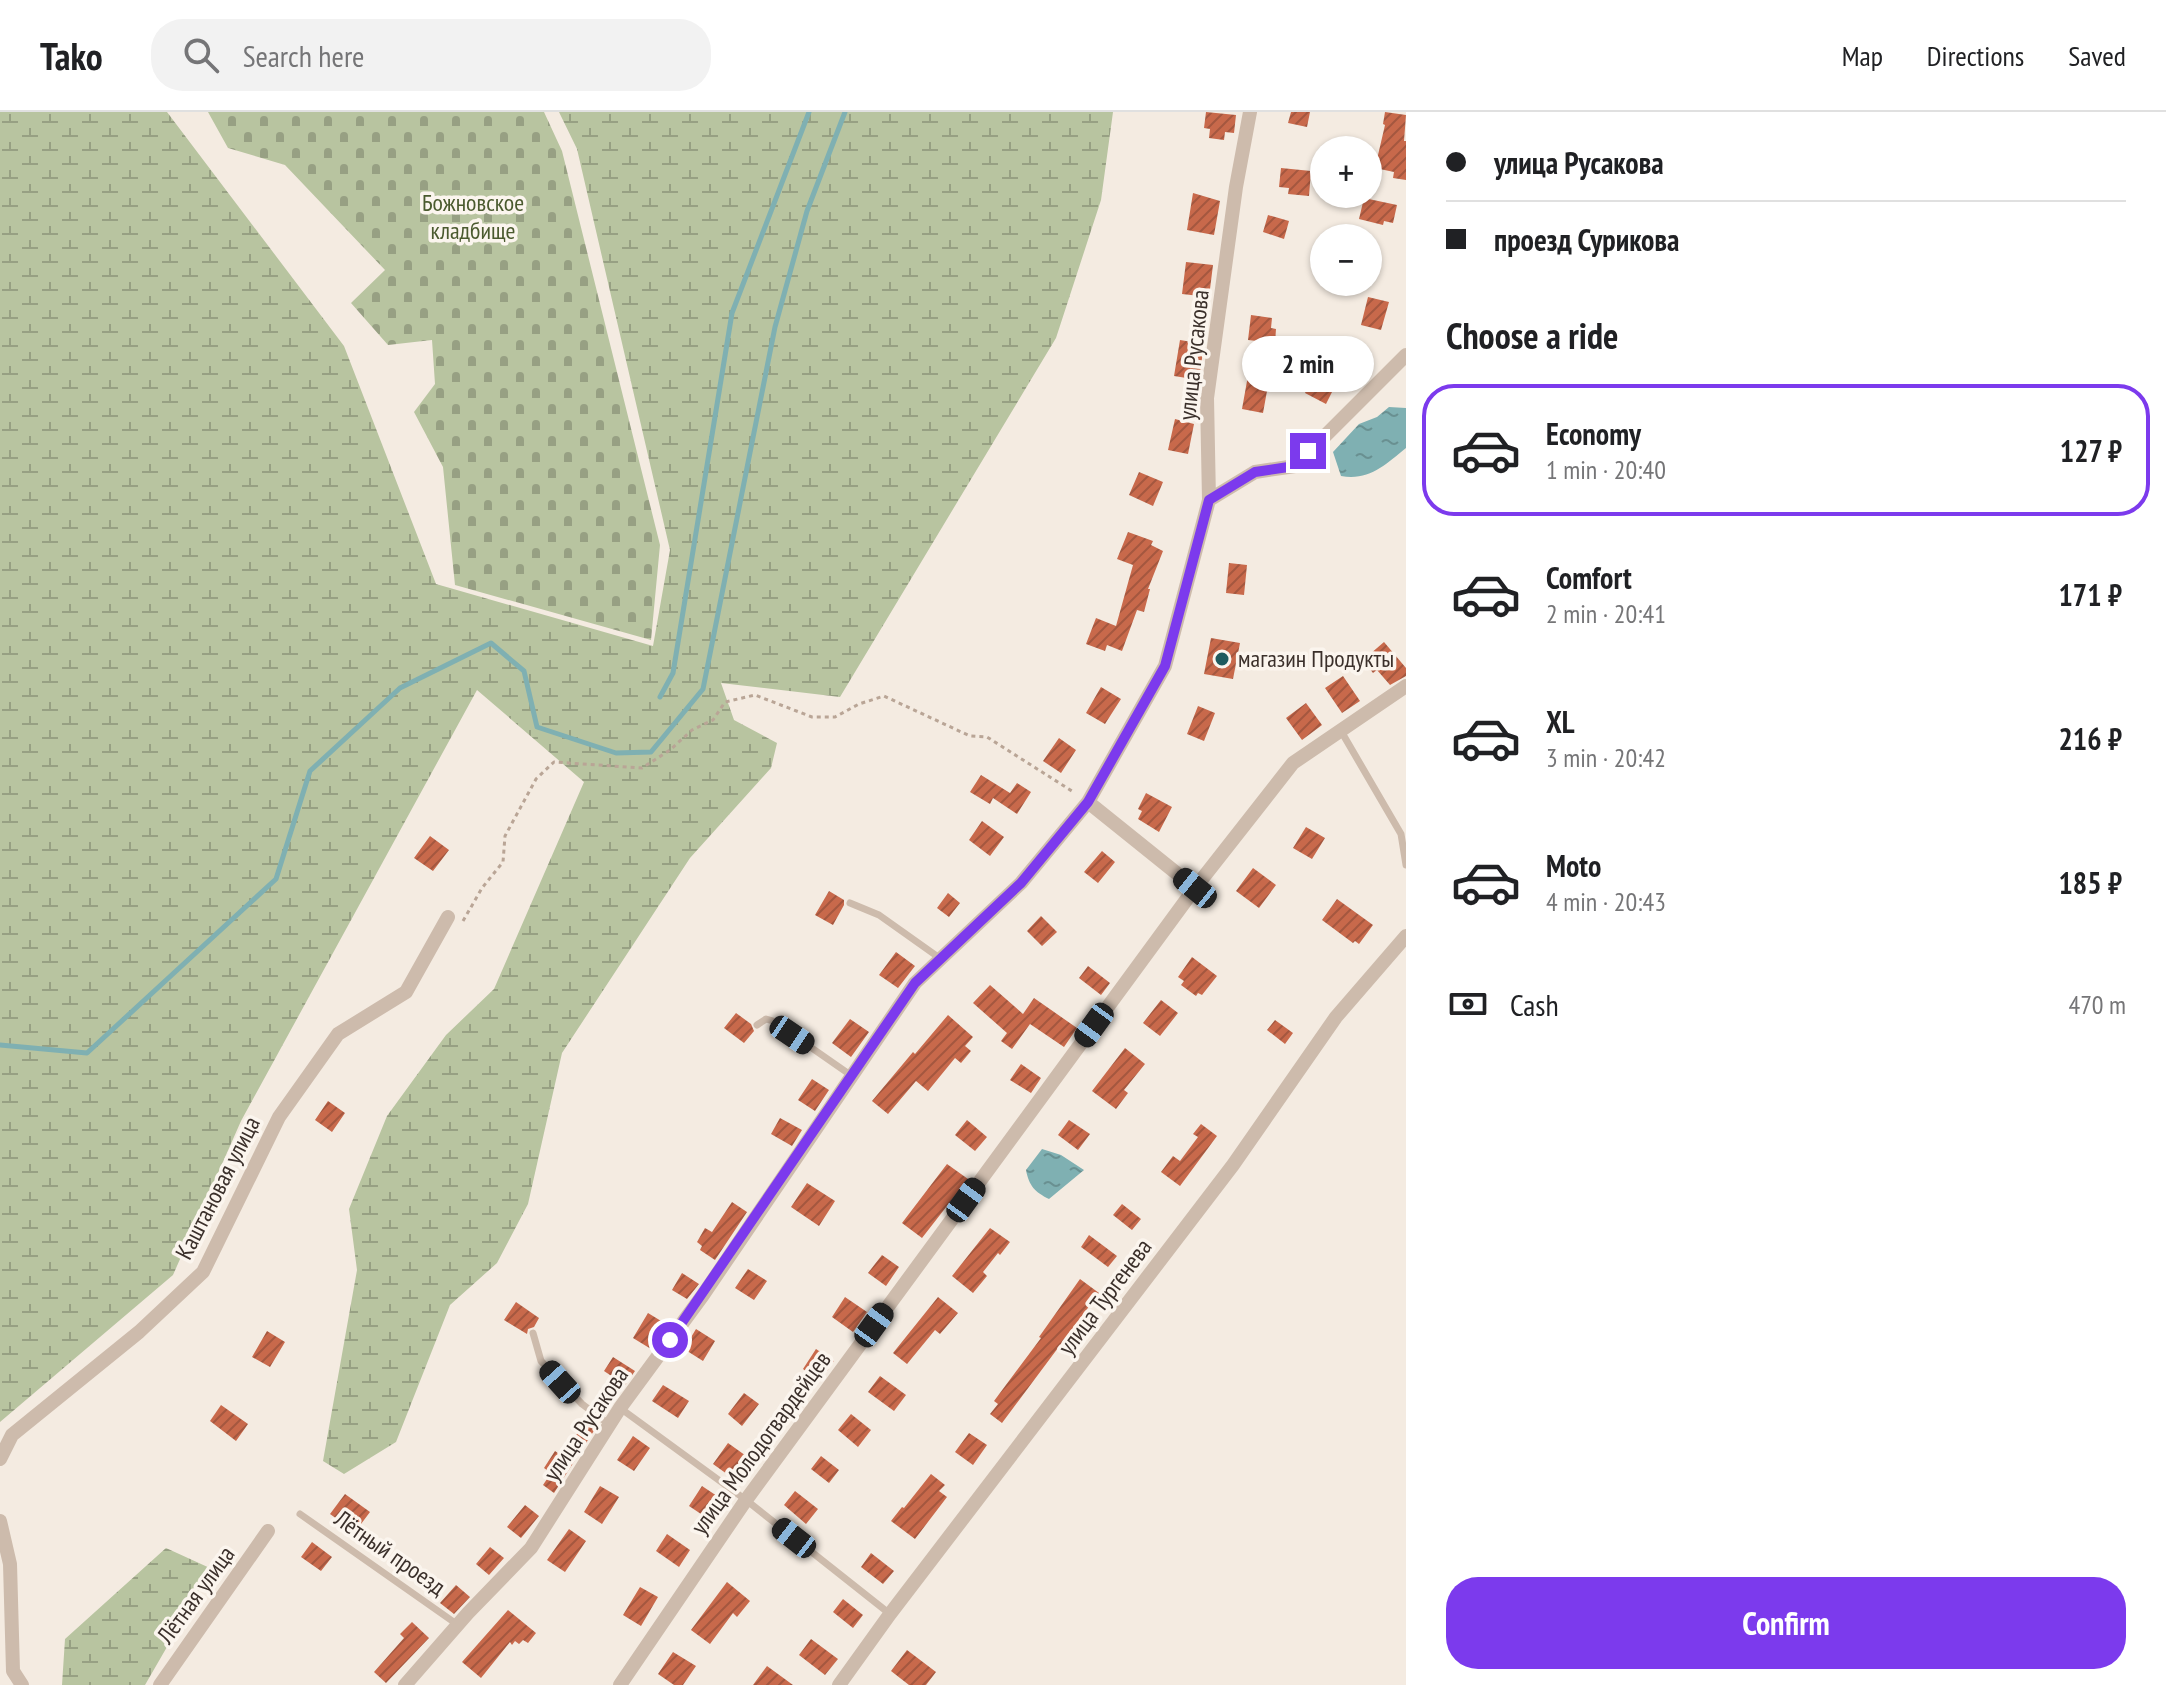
<!DOCTYPE html>
<html lang="en">
<head>
<meta charset="utf-8">
<style>
	:root { --surface:#fff; --page:#f2f2f2; --text:#202124; --muted:#757577; --line:#e0e0e0; --accent:#7c3aed }
	body { margin:0; font-family:"PT Sans Narrow",sans-serif; background:var(--page); color:var(--text); height:100vh; display:flex; flex-direction:column; font-size:30px; white-space:nowrap }
	* { box-sizing:border-box; margin:0 }
	p { font-size:26px; color:var(--muted) }
	.icon { flex:none; width:44px; height:44px; fill:none; stroke:currentColor; stroke-width:2; stroke-linecap:round; stroke-linejoin:round }
	.map { position:relative; flex:1; overflow:hidden }
	.drawer { display:flex; flex-direction:column; background:var(--surface); width:760px }
	.drawer>* { flex:none }
	.banner { display:grid; align-content:center; height:176px; padding:0 40px; background:var(--surface) }
	.buttons { position:absolute; left:1310px; top:24px; display:grid; gap:16px }
	.buttons a { display:grid; place-items:center; width:72px; height:72px; border-radius:50%; background:var(--surface); box-shadow:0 2px 6px #0004; font-size:40px }
	.end { position:absolute; width:36px; height:36px; margin:-18px; border:10px solid #7c3aed; background:#fff; box-shadow:0 0 0 4px #fff }
	.from { border-radius:50% }
	.bubble { position:absolute; height:56px; border-radius:28px; background:var(--surface); box-shadow:0 2px 6px #0004; font-size:26px; font-weight:700; line-height:56px; text-align:center }
	.car { position:absolute; width:24px; height:48px; margin:-24px -12px; border-radius:10px; box-shadow:0 0 6px 2px #0007; background:linear-gradient(#222 24%,#8ab4d8 0 40%,#222 0 76%,#8ab4d8 0 86%,#222 0) }
	.banner b { display:flex; align-items:center; gap:28px; height:76px; font-size:30px }
	.banner b+b { border-top:2px solid var(--line) }
	.banner i { width:20px; height:20px; background:var(--text) }
	ul { padding:0; list-style:none }
	li { display:flex; align-items:center; gap:24px; height:132px; margin:0 16px 12px; padding:0 24px; border:4px solid transparent; border-radius:32px }
	li div { flex:1 }
	li b { display:block; font-size:30px }
	li em { font-style:normal; font-weight:700 }
	li.selected { border-color:var(--accent) }
	li>.icon { width:72px; height:72px; stroke-width:1.5 }
	h2 { padding:0 40px; font-size:36px; line-height:96px }
	.pay { display:flex; align-items:center; gap:20px; height:88px; padding:0 40px; font-size:30px }
	.pay p { margin-inline-start:auto }
	.primary-button { display:flex; gap:16px; margin-top:auto; padding:16px 40px }
	.primary-button a { flex:1; height:92px; border-radius:32px; background:var(--accent); color:#fff; font-size:32px; font-weight:700; line-height:92px; text-align:center }
	header { display:flex; align-items:center; gap:48px; box-sizing:border-box; height:112px; padding:0 40px; background:var(--surface); border-bottom:2px solid var(--line) }
	header strong { font-size:38px }
	nav { display:flex; gap:44px; margin-inline-start:auto; font-size:28px }
	.search { width:560px; height:72px; background:var(--page); display:flex; align-items:center; gap:20px; box-sizing:border-box; padding:0 28px; border-radius:32px; color:var(--muted); font-size:30px }
	main { display:flex; flex:1; min-height:0 }
	.map>svg:first-child { display:block }
	.wetland { fill:url(#wetland-marsh) }
	.cemetery { fill:url(#cemetery-stones) }
	.water { fill:url(#water-ripples) }
	.lines { fill:none; stroke-linecap:round; stroke-linejoin:round }
	.stream { stroke:#7fb0b2; stroke-width:5 }
	.building { fill:url(#building-hatch) }
	.path { stroke:#b9a596; stroke-width:3; stroke-dasharray:4 4; stroke-linecap:butt }
	.lane { stroke:#cdbbac; stroke-width:7 }
	.street { stroke:#cdbbac; stroke-width:14 }
	.route { stroke:#7c3aed; stroke-width:10 }
	.poi-dot { fill:#1f5a5e; stroke:#fbf5ee; stroke-width:3 }
	.labels { text-anchor:middle; stroke-width:7; stroke-linejoin:round; paint-order:stroke }
	.park-label { font-size:24px; fill:#4a5a2e; stroke:#fbf5ee }
	.street-label { font-size:24px; fill:#3b302b; stroke:#fbf5ee }
	.poi-label { font-size:24px; fill:#3b302b; stroke:#fbf5ee; text-anchor:start }
</style>
</head>
<body>
<header>
<strong>Tako</strong>
<div class="search"><svg class="icon" aria-label="search" viewBox="0 0 24 24"><circle cx="10" cy="10" r="6"/><path d="M15 15l6 6"/></svg>Search here</div>
<nav><a>Map</a><a>Directions</a><a>Saved</a></nav>
</header>
<main>
<div class="map">
<svg width="1406" height="1573" viewBox="0 0 1406 1573">
	<defs>
		<pattern id="wetland-marsh" width="20" height="14" patternUnits="userSpaceOnUse" patternTransform="scale(2)"><rect width="20" height="14" fill="#b8c4a0"/><path d="M1 5h8M5 5V1M11 12h8M15 12V8" fill="none" stroke="#97a083"/></pattern>
		<pattern id="cemetery-stones" width="16" height="16" patternUnits="userSpaceOnUse" patternTransform="scale(2)"><rect width="16" height="16" fill="#b8c4a0"/><path d="M2 7V4a2 2 0 0 1 4 0v3zM10 15v-3a2 2 0 0 1 4 0v3z" fill="#97a083"/></pattern>
		<pattern id="water-ripples" width="26" height="14" patternUnits="userSpaceOnUse" patternTransform="scale(2)"><rect width="26" height="14" fill="#7fb0b2"/><path d="M2 4q2-2 4 0t4 0M15 11q2-2 4 0t4 0" fill="none" stroke="#699091"/></pattern>
		<pattern id="building-hatch" width="6" height="6" patternUnits="userSpaceOnUse" patternTransform="scale(2)"><rect width="6" height="6" fill="#c8694b"/><path d="M-1 1l2-2M0 6l6-6M5 7l2-2" fill="none" stroke="#a4573f"/></pattern>
	</defs>
	<rect width="100%" height="100%" fill="#f4ebe1"/>
	<path class="wetland" d="M0,0H167L344,234L436,472L653,534L670,438L577,37L559,0H1113L1101,88L1056,226L840,585L721,571L734,608L777,631L771,656L690,746L562,941L528,1092L497,1151L450,1193L396,1330L344,1362L323,1349L357,1158L349,1097L387,1004L446,923L494,877L584,670L477,578L241,1009L173,1163L0,1310Z
		M166,1436L212,1457L145,1573H62L65,1527Z"/>
	<path class="cemetery" d="M208,0H544L562,39L660,433L651,528L455,473L443,355L414,300L435,272L432,228L388,233L351,191L385,158L285,53L228,36Z"/>
	<path class="water" d="M1389,295L1406,296V336C1385,353 1369,369 1341,364L1333,340L1359,312L1377,305Z
		M1042,1037L1061,1043L1084,1058L1049,1087C1035,1080 1029,1074 1026,1058Z"/>
	<g class="lines">
		<path class="stream" d="M660,585L673,561L732,201L809,0
			M0,933L87,941L276,767L310,659L400,576L491,531L524,559L537,615L616,641L651,640L703,577L775,215L807,99L845,0"/>
	</g>
	<path class="building" d="M1206,0L1236,3L1234,21L1225,20L1224,28L1209,26L1210,17L1204,16Z
		M1291,0H1310L1307,15L1288,11Z
		M1385,0L1406,3L1404,29H1406V68L1393,66L1394,60L1375,56L1385,13L1383,12Z
		M1281,56L1311,59L1309,84L1288,82L1289,76L1279,75Z
		M1193,81L1220,89L1214,123L1187,118Z
		M1364,86L1397,93L1393,111L1384,109L1383,113L1359,107Z
		M1268,103L1289,109L1284,127L1263,120Z
		M1186,150L1213,153L1209,185L1182,182Z
		M1368,185L1389,190L1381,218L1361,213Z
		M1251,203L1272,206L1271,216L1276,217L1275,231L1248,228Z
		M1180,228L1204,232L1199,268L1174,264Z
		M1342,241L1360,247L1355,265L1337,259Z
		M1249,258L1264,261L1262,278L1267,279L1263,301L1242,297Z
		M1315,260L1337,270L1326,292L1305,281Z
		M1175,307L1194,312L1188,342L1168,338Z
		M1139,360L1163,370L1153,394L1129,383Z
		M1128,420L1153,429L1151,433L1163,439L1148,477H1150L1144,500L1137,498L1122,539L1107,533L1105,539L1086,532L1096,506L1116,514L1133,453L1117,447Z
		M1229,451L1247,453L1244,483L1226,481Z
		M1211,526L1240,531L1233,567L1204,562Z
		M1384,530L1406,556V564L1390,573L1377,558L1373,561L1363,548Z
		M1343,564L1360,589L1342,601L1325,576Z
		M1101,575L1121,587L1105,612L1086,601Z
		M1306,591L1322,613L1302,628L1286,606Z
		M1198,594L1215,601L1204,629L1187,622Z
		M1059,626L1076,638L1061,661L1043,649Z
		M981,663L1010,681L1017,671L1031,680L1017,702L993,686L990,692L970,680Z
		M1146,681L1172,695L1159,720L1138,707L1142,699L1138,697Z
		M982,709L1004,725L990,744L969,728Z
		M1306,715L1325,726L1312,747L1293,736Z
		M430,724L449,738L433,759L414,746Z
		M1102,739L1115,750L1098,771L1084,760Z
		M1253,756L1276,773L1259,796L1236,779Z
		M829,779L844,788V793L833,813L815,803Z
		M948,781L960,791L949,805L937,796Z
		M1337,787L1373,813L1359,832L1355,829L1353,831L1322,808Z
		M1041,804L1057,820L1042,834L1027,819Z
		M896,840L915,854L898,876L879,863Z
		M1192,845L1217,864L1202,883L1198,881L1196,884L1181,873L1184,869L1178,865Z
		M1088,854L1110,871L1101,883L1079,866Z
		M990,873L1023,902L1034,886L1077,916L1064,935L1030,912L1012,937L1001,929L1007,921L973,891Z
		M1161,888L1178,901L1160,924L1143,911Z
		M736,901L751,912L754,919L744,931L724,916Z
		M948,903L973,925L965,934L971,939L961,951L955,946L928,979L916,969L888,1002L872,989L913,940L915,942Z
		M850,907L869,920L851,945L832,931Z
		M1275,908L1293,921L1285,932L1267,918Z
		M1125,936L1145,952L1124,978L1128,981L1116,997L1092,979Z
		M1021,952L1041,966L1031,981L1010,968Z
		M812,967L829,978L815,999L798,988Z
		M328,989L345,1001L332,1020L315,1008Z
		M780,1006L802,1018L792,1034L771,1022Z
		M967,1008L987,1025L975,1039L955,1023Z
		M1069,1008L1090,1022L1078,1038L1058,1023Z
		M1201,1012L1217,1024L1180,1074L1161,1060L1173,1044L1180,1049L1198,1025L1193,1022Z
		M947,1052L968,1067L922,1126L902,1111Z
		M807,1071L835,1089L819,1114L791,1095Z
		M732,1090L747,1100L715,1148L700,1138L702,1134L697,1130L705,1116L712,1120Z
		M1122,1092L1141,1107L1132,1118L1113,1103Z
		M990,1116L1010,1130L1000,1143L998,1141L983,1160L987,1164L973,1181L952,1164Z
		M1089,1123L1117,1144L1108,1155L1081,1135Z
		M882,1143L899,1155L886,1174L868,1161Z
		M748,1157L767,1169L754,1188L735,1176Z
		M682,1161L699,1172L687,1187L672,1178Z
		M1080,1167L1099,1181L1002,1311L990,1302L998,1292L994,1289L1041,1226L1039,1225Z
		M845,1185L867,1200L853,1220L832,1205Z
		M938,1185L958,1201L940,1222L935,1218L907,1252L893,1241Z
		M516,1190L539,1206L534,1215L528,1217L527,1222L504,1208Z
		M648,1201L666,1212L651,1237L633,1226Z
		M696,1217L715,1229L703,1249L684,1237Z
		M267,1219L285,1230L270,1255L252,1245Z
		M816,1237L834,1249L820,1269L803,1257Z
		M613,1245L635,1259L625,1273L604,1259Z
		M880,1264L906,1283L894,1299L868,1280Z
		M663,1273L689,1289L678,1306L652,1289Z
		M744,1281L759,1292L742,1314L728,1302Z
		M221,1293L248,1312L236,1329L210,1309Z
		M851,1302L871,1318L858,1335L838,1318Z
		M587,1307L597,1314L554,1381L543,1373L551,1361L544,1356L555,1339L562,1344Z
		M969,1321L987,1333L973,1353L955,1340Z
		M633,1324L650,1336L634,1359L617,1348Z
		M728,1331L756,1351L741,1372L713,1352Z
		M821,1344L839,1358L829,1371L811,1357Z
		M931,1362L945,1373L939,1379L947,1385L915,1427L891,1409L902,1395L904,1396Z
		M600,1374L619,1385L602,1412L584,1400Z
		M702,1374L726,1390L713,1410L689,1394Z
		M795,1379L818,1397L806,1412L784,1393Z
		M345,1382L370,1400L355,1420L330,1402Z
		M525,1393L539,1404L521,1426L507,1415Z
		M569,1417L586,1429L565,1460L547,1448Z
		M667,1422L690,1438L679,1455L656,1439Z
		M312,1430L332,1445L321,1459L301,1445Z
		M490,1435L504,1446L489,1463L476,1452Z
		M871,1441L894,1459L883,1472L861,1455Z
		M727,1470L750,1489L737,1505L733,1501L710,1532L691,1518Z
		M456,1473L470,1485L454,1502L440,1491Z
		M640,1475L658,1485L641,1514L623,1503Z
		M843,1487L863,1503L853,1516L833,1500Z
		M508,1498L536,1521L528,1531L523,1528L519,1532L515,1529L512,1533L510,1530L481,1566L462,1550Z
		M412,1510L429,1526L386,1571L374,1560L404,1526L400,1522Z
		M811,1527L838,1547L825,1563L799,1543Z
		M907,1538L936,1560L926,1573H909L891,1559Z
		M673,1540L696,1554L683,1573H674L658,1562Z
		M767,1554L793,1573H753Z"/>
	<g class="lines">
		<path class="path" d="M463,809L482,776L503,750L505,724L536,667L554,650L642,656L670,638L692,618L713,608L725,590L755,583L812,605H835L859,592L884,584L970,624L987,625L1075,681"/>
		<path class="lane" d="M1341,619L1401,722L1406,753
			M850,791L879,803L941,847
			M757,913L766,907L773,909L852,964
			M533,1221L541,1249L582,1292L610,1313
			M620,1296L746,1388L890,1502
			M300,1402L458,1513"/>
		<path class="street" d="M1209,388L1255,360L1295,354L1406,243
			M1088,690L1195,776
			M0,1347L12,1323L139,1220L203,1160L279,1005L338,922L406,880L448,805
			M0,1409L10,1452L13,1559L22,1573
			M160,1573L268,1419
			M405,1573L468,1501L531,1436L620,1296L703,1183L915,871L1021,771L1088,690L1165,554L1209,388L1207,286L1236,75L1250,0
			M620,1573L746,1388L1195,776L1293,651L1406,574
			M839,1573L890,1502L1233,1053L1336,905L1406,824"/>
	</g>
	<g class="lines">
		<path class="route" d="M670,1228L915,871L1021,771L1088,690L1165,554L1209,388L1255,360L1295,354L1308,339"/>
	</g>
	<circle class="poi-dot" cx="1222" cy="547" r="8"/>
	<g class="labels">
		<g class="park-label">
			<text x="473" y="99">Божновское<tspan x="473" dy="28">кладбище</tspan></text>
		</g>
		<g class="street-label">
			<text transform="translate(1194 243) rotate(-84)" y="8">улица Русакова</text>
			<text transform="translate(218 1076) rotate(-63)" y="8">Каштановая улица</text>
			<text transform="translate(1105 1185) rotate(-53)" y="8">улица Тургенева</text>
			<text transform="translate(586 1312) rotate(-56)" y="8">улица Русакова</text>
			<text transform="translate(761 1331) rotate(-54)" y="8">улица Молодогвардейцев</text>
			<text transform="translate(390 1441) rotate(35)" y="8">Лётный проезд</text>
			<text transform="translate(196 1483) rotate(-54)" y="8">Лётная улица</text>
		</g>
		<g class="poi-label">
			<text x="1238" y="555">магазин Продукты</text>
		</g>
	</g>
</svg>
<div class="buttons">
<a>+</a>
<a>−</a>
</div>
<i class="end from" style="left:670px;top:1228px"></i>
<i class="end" style="left:1308px;top:339px"></i>
<div class="bubble" style="left:1242px;top:224px;width:132px">2 min</div>
<i class="car" style="left:1195px;top:776px;rotate:309deg"></i>
<i class="car" style="left:1094px;top:913px;rotate:216deg"></i>
<i class="car" style="left:792px;top:923px;rotate:124deg"></i>
<i class="car" style="left:966px;top:1088px;rotate:36deg"></i>
<i class="car" style="left:874px;top:1213px;rotate:36deg"></i>
<i class="car" style="left:560px;top:1270px;rotate:318deg"></i>
<i class="car" style="left:794px;top:1426px;rotate:308deg"></i>
</div>
<section class="drawer">
<div class="banner">
<b><i class="from"></i>улица Русакова</b>
<b><i></i>проезд Сурикова</b>
</div>
<h2>Choose a ride</h2>
<ul>
<li class="selected"><svg class="icon" aria-label="car" viewBox="0 0 24 24"><path d="M5 17H2v-5l4-1 3-4h7l3 4 3 1v5h-3M9 17h6M6 11h13"/><circle cx="7" cy="17" r="2"/><circle cx="17" cy="17" r="2"/></svg><div><b>Economy</b><p>1 min · 20:40</p></div><em>127 ₽</em></li>
<li><svg class="icon" aria-label="car" viewBox="0 0 24 24"><path d="M5 17H2v-5l4-1 3-4h7l3 4 3 1v5h-3M9 17h6M6 11h13"/><circle cx="7" cy="17" r="2"/><circle cx="17" cy="17" r="2"/></svg><div><b>Comfort</b><p>2 min · 20:41</p></div><em>171 ₽</em></li>
<li><svg class="icon" aria-label="car" viewBox="0 0 24 24"><path d="M5 17H2v-5l4-1 3-4h7l3 4 3 1v5h-3M9 17h6M6 11h13"/><circle cx="7" cy="17" r="2"/><circle cx="17" cy="17" r="2"/></svg><div><b>XL</b><p>3 min · 20:42</p></div><em>216 ₽</em></li>
<li><svg class="icon" aria-label="car" viewBox="0 0 24 24"><path d="M5 17H2v-5l4-1 3-4h7l3 4 3 1v5h-3M9 17h6M6 11h13"/><circle cx="7" cy="17" r="2"/><circle cx="17" cy="17" r="2"/></svg><div><b>Moto</b><p>4 min · 20:43</p></div><em>185 ₽</em></li>
</ul>
<div class="pay"><svg class="icon" aria-label="cash" viewBox="0 0 24 24"><path d="M3 7h18v10H3z"/><circle cx="12" cy="12" r="2"/></svg>Cash<p>470 m</p></div>
<div class="primary-button"><a>Confirm</a></div>
</section>
</main>
</body>
</html>
